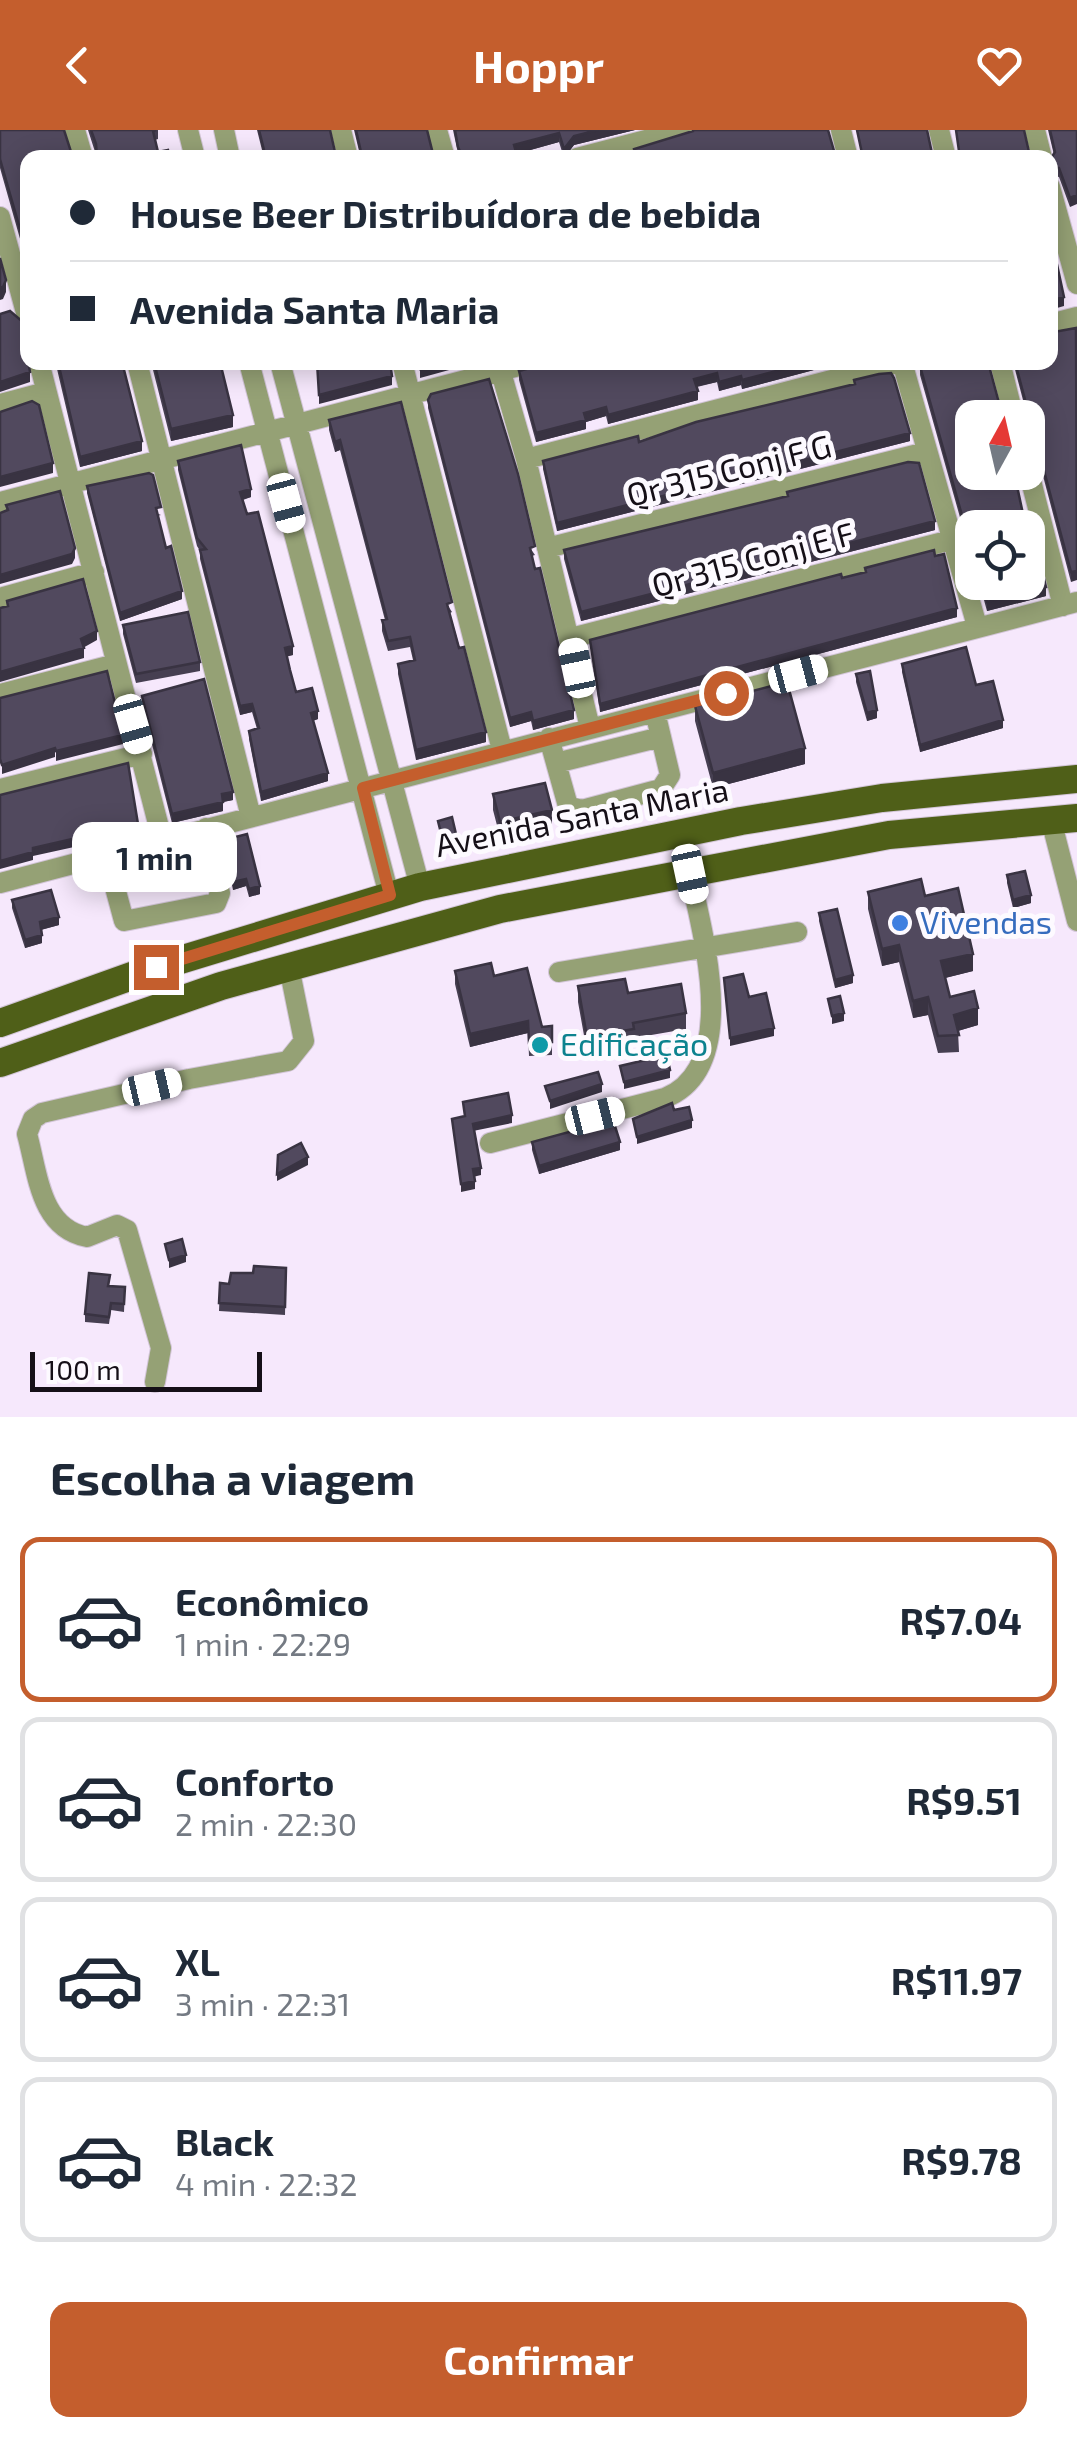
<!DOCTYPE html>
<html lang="pt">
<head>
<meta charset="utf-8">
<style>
	:root { --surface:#fff; --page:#f2f2f3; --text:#1f2937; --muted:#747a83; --line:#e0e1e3; --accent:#c45e2d }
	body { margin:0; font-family:"Exo 2",sans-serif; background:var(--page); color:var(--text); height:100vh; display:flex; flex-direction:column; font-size:38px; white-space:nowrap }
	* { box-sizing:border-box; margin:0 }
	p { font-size:32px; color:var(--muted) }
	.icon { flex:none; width:55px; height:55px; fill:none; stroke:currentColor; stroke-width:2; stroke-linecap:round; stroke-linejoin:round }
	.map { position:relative; height:1287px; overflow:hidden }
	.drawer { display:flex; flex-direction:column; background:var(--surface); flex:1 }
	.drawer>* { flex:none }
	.hud { position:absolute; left:20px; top:20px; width:1038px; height:220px; border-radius:20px; box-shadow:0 5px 25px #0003; display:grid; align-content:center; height:220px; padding:0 50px; background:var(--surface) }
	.needle { width:65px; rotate:8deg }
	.buttons { position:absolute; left:955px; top:270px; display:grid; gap:20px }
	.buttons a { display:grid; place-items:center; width:90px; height:90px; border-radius:20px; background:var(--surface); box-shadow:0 5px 25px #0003; font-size:50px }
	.scale { position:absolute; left:30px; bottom:25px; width:232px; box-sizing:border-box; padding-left:10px; border:5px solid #150f17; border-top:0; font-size:28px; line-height:35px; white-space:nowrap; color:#150f17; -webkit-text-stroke:8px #fdfaff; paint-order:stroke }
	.end { position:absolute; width:45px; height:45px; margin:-22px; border:12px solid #c45e2d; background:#fff; box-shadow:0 0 0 5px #fff }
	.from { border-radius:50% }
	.bubble { position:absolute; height:70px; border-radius:20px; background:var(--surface); box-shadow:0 5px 25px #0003; font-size:32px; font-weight:700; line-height:70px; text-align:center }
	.car { position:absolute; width:30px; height:60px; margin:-30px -15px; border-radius:12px; box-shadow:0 0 8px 2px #0007; background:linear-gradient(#fff 24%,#345 0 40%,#fff 0 76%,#345 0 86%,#fff 0) }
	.hud b { display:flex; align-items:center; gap:35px; height:95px; font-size:38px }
	.hud b+b { border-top:2px solid var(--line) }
	.hud i { width:25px; height:25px; background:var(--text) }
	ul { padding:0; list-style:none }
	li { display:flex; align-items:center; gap:30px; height:165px; margin:0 20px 15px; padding:0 30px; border:5px solid var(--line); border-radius:20px }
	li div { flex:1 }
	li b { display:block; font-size:38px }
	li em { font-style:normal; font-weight:700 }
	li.current { border-color:var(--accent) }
	li>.icon { width:90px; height:90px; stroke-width:1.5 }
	h2 { padding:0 50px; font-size:45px; line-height:120px }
	.button { display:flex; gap:20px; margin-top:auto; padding:20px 50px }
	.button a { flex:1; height:115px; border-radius:20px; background:var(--accent); color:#fff; font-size:40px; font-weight:700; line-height:115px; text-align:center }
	header { display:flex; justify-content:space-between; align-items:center; height:130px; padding:0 50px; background:var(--accent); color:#fff; font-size:45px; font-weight:700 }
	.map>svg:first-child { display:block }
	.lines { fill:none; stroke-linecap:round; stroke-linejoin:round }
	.minor-casing { stroke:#d2c5d7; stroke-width:22 }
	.major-casing { stroke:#d2c5d7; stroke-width:30 }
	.minor { stroke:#95a175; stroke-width:20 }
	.major { stroke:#4f5f18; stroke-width:28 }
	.wall { fill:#463f51 }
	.shaded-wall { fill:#393342 }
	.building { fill:#51495e; stroke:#393342; stroke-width:2.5 }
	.route { stroke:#c45e2d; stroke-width:12 }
	.shop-dot { fill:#3f7fe0; stroke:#fdfaff; stroke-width:4 }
	.culture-dot { fill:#0f9aa8; stroke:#fdfaff; stroke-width:4 }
	.labels { text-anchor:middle; stroke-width:10; stroke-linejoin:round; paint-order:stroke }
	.street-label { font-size:32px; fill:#150f17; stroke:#fdfaff }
	.shop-label { font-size:32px; fill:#366cbe; stroke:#fdfaff; text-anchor:start }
	.culture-label { font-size:32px; fill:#0d838f; stroke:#fdfaff; text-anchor:start }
</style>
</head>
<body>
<header><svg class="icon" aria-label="back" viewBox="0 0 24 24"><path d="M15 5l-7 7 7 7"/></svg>Hoppr<svg class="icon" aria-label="heart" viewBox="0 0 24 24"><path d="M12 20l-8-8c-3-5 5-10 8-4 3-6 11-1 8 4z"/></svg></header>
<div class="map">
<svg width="1077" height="1287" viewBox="0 0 1077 1287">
	<rect width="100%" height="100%" fill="#f6e8fc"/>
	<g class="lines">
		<defs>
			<path id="minor" d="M75,0L83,28
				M188,0L195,28
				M224,0L230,28
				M341,0L348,28
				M437,0L445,28
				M841,0L848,28
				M939,0L946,28
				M1035,0L1042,28
				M577,28L684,0
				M1050,57L1077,154
				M0,87L28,190
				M1050,194L1077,187
				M39,232L162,709
				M137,232L251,687
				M249,232L389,765
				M280,232L420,757
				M402,232L502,620
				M498,232L526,329L590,598
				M902,232L977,496
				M1000,232L1014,288
				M0,274L46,262
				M526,329L901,232
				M1028,339L1063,476
				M0,372L534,232
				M547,418L926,322
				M0,468L94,442
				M571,508L951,410
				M0,564L116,534
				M549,608L568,676L582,680L661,659L670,645L655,582
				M556,633L661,607
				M0,659L142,624
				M1051,690L1077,791
				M106,724L124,791L216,773L220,763L206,698
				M0,753L1077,472
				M559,842L797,802
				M490,1013L665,968C742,937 702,803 690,744
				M155,1252L161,1218L127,1100L117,1095L87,1107C40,1098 38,1044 27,1004L33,989L42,983L189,949L288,931L304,911L289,837"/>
			<path id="major" d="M0,893L157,837L420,757L741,691L882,668L1077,649
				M0,933L221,856L500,779L889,705L1077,688"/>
		</defs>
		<use href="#minor" class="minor-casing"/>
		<use href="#major" class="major-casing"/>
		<use href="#minor" class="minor"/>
		<use href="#major" class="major"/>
	</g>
	<path class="wall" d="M0,0L28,28V137L0,38Z
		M88,0H158V9L155,10L158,22L170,28H97Z
		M257,0H330L335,22L340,28H264Z
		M354,0H427L360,25Z
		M453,0H635L574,15L564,28L559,12L516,24V28H459Z
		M1048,0H1077L1070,77L1059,47L1050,45V30L1054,25Z
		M1054,202H1077L1071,452L1013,232H1050Z
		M53,232H122L142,321L80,337L57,239Z
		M151,232H220L233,297L171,311Z
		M552,232H844L742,259L741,255L719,261L717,252L697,257L698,270L608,294L606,286L586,292V299L536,312L519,250V241Z
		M920,236L972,398V430L920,245Z
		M854,250L910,311L557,401L543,339V331L639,312L854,255Z
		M428,270L535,425L532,426L574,589L533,600L531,591L510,597L428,278Z
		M329,290L452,482L450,483L486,612L416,630L398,544V534L413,530L410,517L388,521L382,501V490H385L340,320L335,322L329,300Z
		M178,331L251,367L243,370L247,384L293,525L286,526L296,562L318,589L313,591L328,651L261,671L249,609V601L257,599L252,582L240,585L200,429V421L197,416L178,340Z
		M87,356L161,385L157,386L182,469L120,491L87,363Z
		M787,362L935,400L581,491L564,429V420L787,367Z
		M865,438L957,487L600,582L590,510L865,442Z
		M979,452H1028L1046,466L987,481Z
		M123,495L200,532V541L136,553L123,504Z
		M902,534L976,555L1003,598L920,622L902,542Z
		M856,544L877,588L867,591L856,552Z
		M142,566L233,670L223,672V681L172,693L142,575Z
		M695,576L805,634L713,658L695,591Z
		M493,664L552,695L500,707L493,680Z
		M224,710L260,764L249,767L246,756L233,760L224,718Z
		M1007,745L1031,773L1013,778L1007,753Z
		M868,762L925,766L973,841L945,848L950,867L978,895L958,901L959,922L938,923L928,885L913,888L899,832L882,836L868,779Z
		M12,770L59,795L41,800L42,813L25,818L12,778Z
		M819,783L853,853L835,858L819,791Z
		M455,841L494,846L542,897L552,896V925L529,926L528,903L470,917L455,854Z
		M578,856L628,863L686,883V899L634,908V915L587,922L578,872Z
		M532,1012L620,1020L539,1044L532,1020Z
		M286,1138L285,1185L219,1181L220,1153L229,1154L253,1143Z
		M109,1156L125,1157L124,1182L111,1180L109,1194L85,1192V1184Z"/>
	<path class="shaded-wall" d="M598,0H635L574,15L564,28V19L574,6Z
		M559,3V12L516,24V28H499L514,15Z
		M1077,65V74L1070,77V68Z
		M6,150V162L3,169L0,170V158Z
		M1064,167V176L1050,180V171Z
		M444,232H471V234L420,248V239Z
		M810,232H844L742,259V250Z
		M30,242V252L0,262V252Z
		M717,243V252L694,257V249Z
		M392,246V255L319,274V265Z
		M741,246V255L719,261V252Z
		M698,261V270L608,294V285Z
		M606,277V286L586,292V299L536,312V303L584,283Z
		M233,285V297L171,311V299Z
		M910,303V311L557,401V393Z
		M340,310V320L335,322V312Z
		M142,311V321L80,337V327Z
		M53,333V343L0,357V347Z
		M251,359V367L240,370V362Z
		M935,391V400L581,491V482Z
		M75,418V428L72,434L0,454V445Z
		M1077,441V450L1071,452V442Z
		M1046,457V466L987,481V472Z
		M182,461V469L120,491V483Z
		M957,478V487L600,582V574Z
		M97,501V510L81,519V509Z
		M293,516V525L285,527V518Z
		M84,518V528L0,552V542Z
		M252,574V582L240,585V576Z
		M574,580V589L533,600V591Z
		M877,580V588L867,591V583Z
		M318,581V589L311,591V583Z
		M531,582V591L510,597V588Z
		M1003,590V598L920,622V615Z
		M486,602V612L416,630V620Z
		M123,605V614L56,631V621Z
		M55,618V627L2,644V635Z
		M805,618V634L713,658V643Z
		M328,643V651L261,671V662Z
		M233,662V670L223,672V681L172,693V684L222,664Z
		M552,680V695L500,707V692Z
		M138,694V703L33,726V718Z
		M456,704V711L442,715V707Z
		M33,722V730L0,739V731Z
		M246,749V756L233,760V752Z
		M260,756V764L249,767V759Z
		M1031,765V773L1013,778V770Z
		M59,787V795L40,800V792Z
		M42,805V813L25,818V810Z
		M899,815V832L882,836V819Z
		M973,824V841L941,849V831Z
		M853,845V853L835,858V850Z
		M928,867V885L913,888V871Z
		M978,878V895L954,902V885Z
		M844,883V891L832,894V886Z
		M528,891V903L470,917V904Z
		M774,898V906L730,916V908Z
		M670,940V948L624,959V952Z
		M602,954V962L550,979V971Z
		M512,985V993L473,1001V994Z
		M692,990V998L637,1014V1007Z
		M620,1012V1020L539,1044V1036Z
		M308,1027V1035L277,1051V1044Z
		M481,1038V1045L473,1047V1039Z
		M475,1051V1059L461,1062V1054Z
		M186,1125V1132L169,1138V1130Z"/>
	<path class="building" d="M0,0H64L73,28H28V127L0,29Z
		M91,0H156L153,1L158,22L168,20L170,28H97L96,14Z
		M259,0H330L335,22L340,28H266Z
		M356,0H427L434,28H358L361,22Z
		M455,0H598L574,6L564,19L559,3L514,15L516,22L499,28H463L458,17Z
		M693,0H828L836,28H636L634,19L693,1Z
		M857,0H927L933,28H863Z
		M956,0H1024L1029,22L1034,28H960Z
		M1050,0H1077V65L1070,68L1059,38L1050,36V30L1055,22Z
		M1050,102L1064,167L1050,171Z
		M0,128L6,150L3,157L0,158Z
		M10,181L24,193L28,192V217L26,218L30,242L0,252V184Z
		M1076,198L1077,441L1071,442L1015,232H1050V200L1054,202Z
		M58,232H122L142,311L80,327Z
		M154,232H220L233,285L171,299Z
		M317,232H390L392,246L319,265Z
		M418,232H444L420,239Z
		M552,232H810L742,250L741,246L719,252L717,243L694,249L698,261L608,285L606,277L584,283L586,290L536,303L519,241Z
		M922,232H988L1003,288H972V342H1014L1026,398H972V421L920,236Z
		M891,243L894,248L910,303L557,393L543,331L638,306L639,312L696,292L855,254L854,250L879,244Z
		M489,249L518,344L535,416L530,418L535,439L540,438L574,580L533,591L531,582L510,588L428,270L431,264Z
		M32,271L39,275L53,333L0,347V282Z
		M401,272L452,472L447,474L459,518L464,517L486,602L416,620L398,534L415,530L410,507L388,511L382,490L387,489L340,310L335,312L329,290Z
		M241,315L251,359L240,362L247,384L258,382L293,516L285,518L290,540L296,562L312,558L318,581L311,583L328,643L261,662L249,601L259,598L252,574L240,576L200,420L206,419L197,408L178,331Z
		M908,332L919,333L935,391L581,482L564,420L788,366L787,362Z
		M149,343L153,345L161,377L156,378L166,418L171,416L182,461L120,483L87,356Z
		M60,361L75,418L72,424L0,445V383L8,380L6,375Z
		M1028,403V406L1033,405L1046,457L987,472L982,452H1028Z
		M934,420L935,426L944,424L957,478L600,574L590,510L841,444L842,448L866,442L865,438Z
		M83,449L97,501L81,509L84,518L0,542V478L8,476L7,471Z
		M188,482L200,532L136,544L123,495Z
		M966,517L976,555L993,551L1003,590L920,615L902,534Z
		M107,541L123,605L56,621L55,618L2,635L0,629V568Z
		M870,541L877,580L867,583L856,544Z
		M204,549L233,662L222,664L223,672L172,684L142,566Z
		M787,552L805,618L713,643L695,576Z
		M128,633L138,694L33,718V722L0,731V665Z
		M545,653L552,680L500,692L493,664Z
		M452,687L456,704L442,707L438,691Z
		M247,704L260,756L249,759L246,749L233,752L224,710Z
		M1025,741L1031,765L1013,770L1007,745Z
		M921,749L925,766L958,758L973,824L941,831L950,867L974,861L978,878L954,885L959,905L938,906L928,867L913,871L899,815L882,819L868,762Z
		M51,760L59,787L40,792L42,805L25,810L12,770Z
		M837,779L853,845L835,850L819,783Z
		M491,833L494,846L527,838L542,897L552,896V912L529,913L528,891L470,904L455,841Z
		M743,844L749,867L766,863L774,898L730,908L724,848Z
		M625,849L628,863L681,854L686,883L633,893L634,899L587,907L578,856Z
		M840,866L844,883L832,886L828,869Z
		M667,925L670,940L624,952L620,936Z
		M598,942L602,954L550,971L545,956Z
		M508,963L512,985L473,994L481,1038L473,1039L475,1051L461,1054L452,989L465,986L463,972Z
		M672,973L674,980L689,977L692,990L637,1007L633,989Z
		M613,990L620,1012L539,1036L532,1012Z
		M301,1013L308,1027L277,1044L278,1025Z
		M182,1109L186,1125L169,1130L165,1114Z
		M254,1136L286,1138L285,1177L219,1173L220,1153L229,1154L231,1143H253Z
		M89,1143L110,1145L108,1156L125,1157L124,1174L111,1173L109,1187L85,1184Z"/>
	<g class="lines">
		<path class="route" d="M156,837L390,765L363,658L726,563"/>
	</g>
	<circle class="shop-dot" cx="900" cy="793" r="10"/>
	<circle class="culture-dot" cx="540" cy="915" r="10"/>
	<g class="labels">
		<g class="street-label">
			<text transform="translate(729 341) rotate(-14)" y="11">Qr 315 Conj F G</text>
			<text transform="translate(753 430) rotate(-15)" y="11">Qr 315 Conj E F</text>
			<text transform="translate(582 688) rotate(-11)" y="11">Avenida Santa Maria</text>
		</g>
		<g class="shop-label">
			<text x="920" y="804">Vivendas</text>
		</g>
		<g class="culture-label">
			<text x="560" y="926">Edificação</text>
		</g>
	</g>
</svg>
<div class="buttons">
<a><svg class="needle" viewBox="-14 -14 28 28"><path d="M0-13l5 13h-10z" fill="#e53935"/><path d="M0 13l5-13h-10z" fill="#747a83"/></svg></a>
<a><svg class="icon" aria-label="locate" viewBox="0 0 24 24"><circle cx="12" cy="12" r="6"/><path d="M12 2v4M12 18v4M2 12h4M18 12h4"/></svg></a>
</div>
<div class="scale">100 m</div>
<i class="end from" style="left:726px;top:563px"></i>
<i class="end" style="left:156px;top:837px"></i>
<div class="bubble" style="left:72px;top:692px;width:165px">1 min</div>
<i class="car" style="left:286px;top:373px;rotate:165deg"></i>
<i class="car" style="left:577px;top:538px;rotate:348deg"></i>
<i class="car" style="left:798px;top:544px;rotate:75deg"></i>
<i class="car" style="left:133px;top:594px;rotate:164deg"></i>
<i class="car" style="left:690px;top:744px;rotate:168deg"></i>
<i class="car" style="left:152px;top:957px;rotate:77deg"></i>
<i class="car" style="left:595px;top:986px;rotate:76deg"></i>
<div class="hud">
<b><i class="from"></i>House Beer Distribuídora de bebida</b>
<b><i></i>Avenida Santa Maria</b>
</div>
</div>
<section class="drawer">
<h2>Escolha a viagem</h2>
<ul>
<li class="current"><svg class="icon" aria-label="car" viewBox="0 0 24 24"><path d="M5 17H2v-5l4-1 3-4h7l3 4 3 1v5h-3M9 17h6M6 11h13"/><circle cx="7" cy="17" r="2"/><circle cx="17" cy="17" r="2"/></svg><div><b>Econômico</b><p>1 min · 22:29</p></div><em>R$7.04</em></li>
<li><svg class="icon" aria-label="car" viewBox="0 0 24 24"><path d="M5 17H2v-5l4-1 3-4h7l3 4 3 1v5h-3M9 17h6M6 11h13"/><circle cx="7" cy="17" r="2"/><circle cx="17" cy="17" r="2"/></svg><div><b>Conforto</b><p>2 min · 22:30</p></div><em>R$9.51</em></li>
<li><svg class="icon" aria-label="car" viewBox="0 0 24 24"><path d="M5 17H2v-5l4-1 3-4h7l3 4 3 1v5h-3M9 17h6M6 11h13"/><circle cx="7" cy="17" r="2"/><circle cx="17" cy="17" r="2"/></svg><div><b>XL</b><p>3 min · 22:31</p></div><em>R$11.97</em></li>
<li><svg class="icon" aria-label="car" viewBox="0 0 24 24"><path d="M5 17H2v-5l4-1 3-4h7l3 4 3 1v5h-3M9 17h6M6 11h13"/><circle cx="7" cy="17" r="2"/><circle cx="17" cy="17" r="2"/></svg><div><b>Black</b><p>4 min · 22:32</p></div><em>R$9.78</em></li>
</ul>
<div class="button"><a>Confirmar</a></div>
</section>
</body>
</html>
